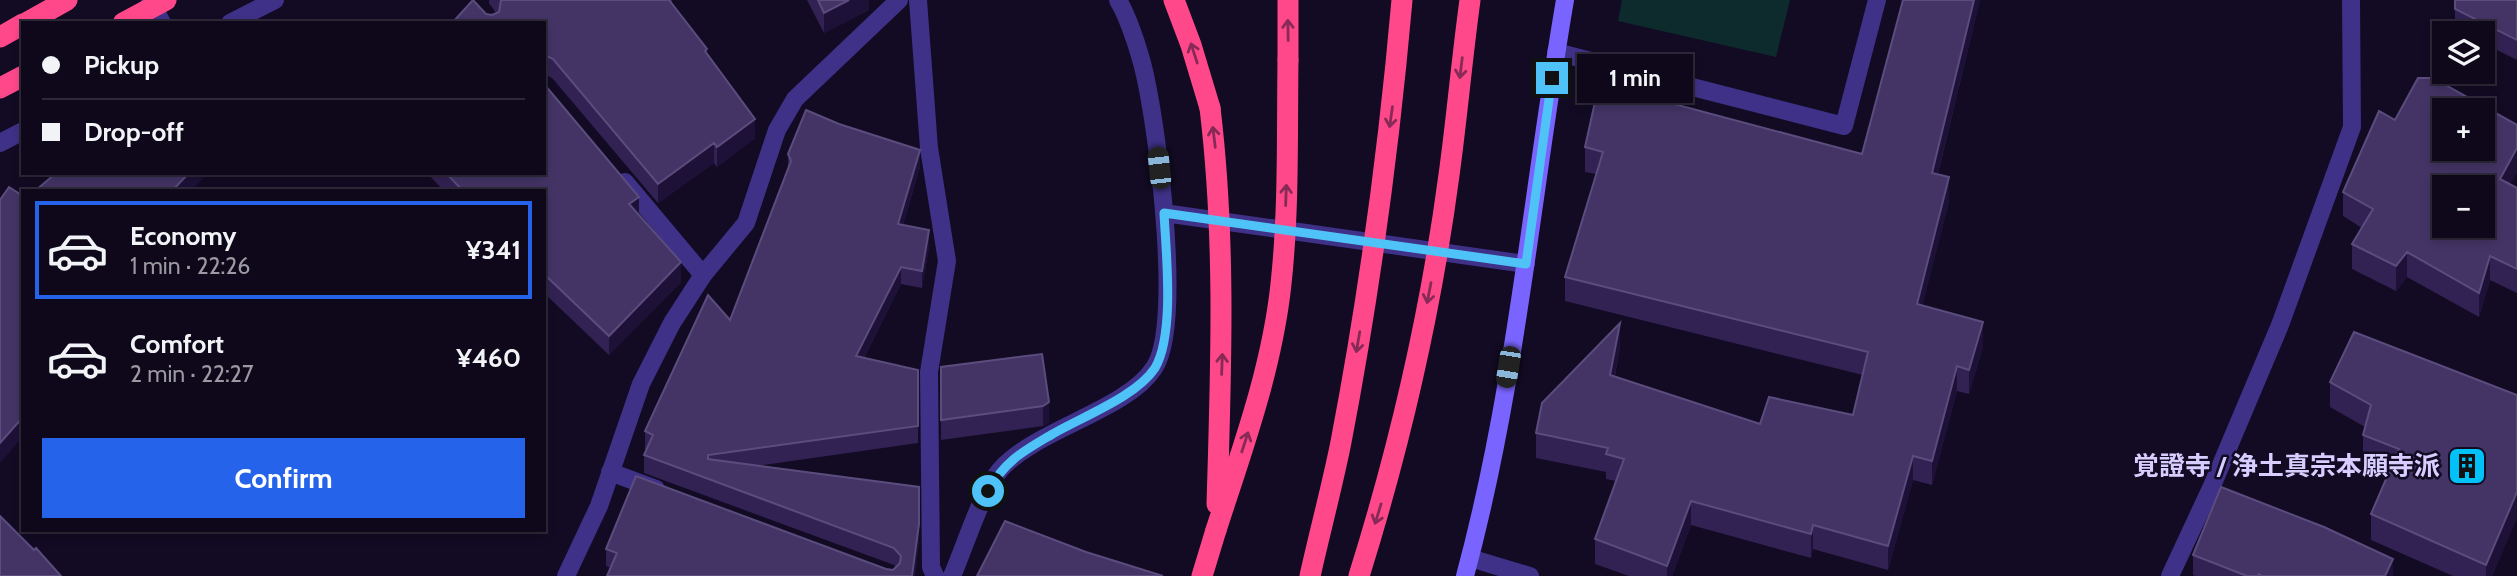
<!DOCTYPE html>
<html lang="en">
<head>
<meta charset="utf-8">
<style>
	:root { --surface:#0e081a; --page:#171123; --text:#f1f3f6; --muted:#9b9aa2; --line:#2e2939; --accent:#2563eb }
	body { margin:0; font-family:Cabin,"Noto Sans JP",sans-serif; background:var(--page); color:var(--text); height:100vh; display:flex; flex-direction:column; font-size:26px; white-space:nowrap }
	* { box-sizing:border-box; margin:0 }
	p { font-size:23px; color:var(--muted) }
	.icon { flex:none; width:38px; height:38px; fill:none; stroke:currentColor; stroke-width:2; stroke-linecap:round; stroke-linejoin:round }
	.map { position:relative; flex:1; overflow:hidden }
	.details { position:absolute; left:21px; top:189px; width:525px; height:343px; display:flex; flex-direction:column; background:var(--surface); border-radius:0px; box-shadow:0 4px 10px #0003,0 0 0 2px var(--line) }
	.details>* { flex:none }
	.top-card { position:absolute; left:21px; top:21px; width:525px; height:154px; border-radius:0px; box-shadow:0 4px 10px #0003,0 0 0 2px var(--line); display:grid; align-content:center; height:154px; padding:0 21px; background:var(--surface) }
	.fabs { position:absolute; left:2432px; top:21px; display:grid; gap:14px }
	.fabs a { display:grid; place-items:center; width:63px; height:63px; border-radius:0px; background:var(--surface); box-shadow:0 4px 10px #0003,0 0 0 2px var(--line); font-size:35px }
	.end { position:absolute; width:32px; height:32px; margin:-16px; border:9px solid #4fc3f7; background:#111; box-shadow:0 0 0 4px #111 }
	.from { border-radius:50% }
	.bubble { position:absolute; height:49px; border-radius:0px; background:var(--surface); box-shadow:0 4px 10px #0003,0 0 0 2px var(--line); font-size:23px; font-weight:800; line-height:49px; text-align:center }
	.car { position:absolute; width:21px; height:42px; margin:-21px -10px; border-radius:9px; box-shadow:0 0 5px 2px #0007; background:linear-gradient(#222 24%,#8ab4d8 0 40%,#222 0 76%,#8ab4d8 0 86%,#222 0) }
	.top-card b { display:flex; align-items:center; gap:24px; height:66px; font-size:26px }
	.top-card b+b { border-top:2px solid var(--line) }
	.top-card i { width:18px; height:18px; background:var(--text) }
	ul { padding:12px 0 0; list-style:none }
	li { display:flex; align-items:center; gap:21px; height:98px; margin:0 14px 10px; padding:0 7px; border:4px solid transparent; border-radius:0px }
	li div { flex:1 }
	li b { display:block; font-size:26px }
	li em { font-style:normal; font-weight:800 }
	li.active { border-color:var(--accent) }
	li>.icon { width:63px; height:63px; stroke-width:1.5 }
	.cta { display:flex; gap:14px; margin-top:auto; padding:14px 21px }
	.cta a { flex:1; height:80px; border-radius:0px; background:var(--accent); color:#fff; font-size:28px; font-weight:800; line-height:80px; text-align:center }
	.map>svg:first-child { display:block }
	.green { fill:#0d2b2d }
	.lines { fill:none; stroke-linecap:round; stroke-linejoin:round }
	.lane { stroke:#3e3187; stroke-width:18 }
	.street { stroke:#3e3187; stroke-width:18 }
	.secondary { stroke:#7a64ff; stroke-width:18 }
	.highway { stroke:#ff488a; stroke-width:21 }
	.highway-bridge { stroke:#ff488a; stroke-width:21 }
	.wall { fill:#322253 }
	.shaded-wall { fill:#1d1138 }
	.building { fill:#433465; stroke:#5b4c7e; stroke-width:2; fill-rule:evenodd }
	.oneway { stroke:#882a56 }
	.route { stroke:#4fc3f7; stroke-width:9 }
	.labels { text-anchor:middle; stroke-width:5; stroke-linejoin:round; paint-order:stroke }
	.poi-label { font-size:26px; font-weight:bold; fill:#d8cdff; stroke:#120b23; text-anchor:end }
</style>
</head>
<body>
<div class="map">
<svg width="2517" height="576" viewBox="0 0 2517 576">
	<rect width="100%" height="100%" fill="#120b23"/>
	<path class="green" d="M1622,0H1790L1776,57L1618,21Z"/>
	<g class="lines">
		<path class="lane" d="M1556,52L1844,126L1877,0
			M625,182L703,275
			M610,472L656,489"/>
		<path class="street" d="M150,0L162,23
			M918,0L929,148L947,261L929,372L931,567L935,576
			M230,23L275,0
			M0,143L23,131
			M1164,213L1526,264
			M1470,558L1530,576
			M566,576L599,506L641,384L672,323L703,275L746,223L777,130L795,99L899,0
			M952,576C964,549 982,491 1000,470C1036,429 1126,411 1154,368C1183,326 1158,138 1147,85C1143,62 1130,20 1118,0
			M2170,576L2212,486L2280,325L2352,127L2351,0"/>
		<path class="secondary" d="M1465,576C1516,388 1532,192 1565,0"/>
		<path class="highway" d="M1174,0L1191,45L1210,108
			M1288,0V60
			M26,23L67,0
			M0,37L23,24
			M0,88L23,76
			M1202,576L1216,530"/>
		<path class="highway-bridge" d="M123,23L166,0
			M1210,108C1226,240 1221,371 1217,504
			M1216,530C1242,450 1272,369 1281,284C1289,210 1287,134 1288,60
			M1310,576C1320,531 1332,487 1341,442C1369,296 1389,148 1402,0
			M1359,576C1400,445 1431,311 1449,175C1457,117 1462,58 1470,0"/>
	</g>
	<path class="wall" d="M473,0L486,14L492,15L496,13L489,3V0H672V4L707,49V53L755,119V138L717,167L714,163L658,203L553,79L547,75L544,76V23H452Z
		M807,0H869V10L824,33Z
		M1980,0L1938,174L1949,202L1922,305L1983,347L1969,394L1957,391L1932,485L1913,480L1888,570L1813,549L1811,558L1691,525L1672,576H1629L1595,564V539L1616,481L1606,479V472L1536,458V433L1620,348L1615,376L1760,424L1853,415L1863,375L1565,301V277L1596,174L1585,172V147L1862,154Z
		M2455,0H2517V60L2483,43V33H2462L2455,30Z
		M2395,120L2517,125V172L2510,184L2517,188V293L2490,280L2479,317L2407,277L2396,291L2352,269V244L2362,228L2343,216V192Z
		M788,154L920,167L903,225L929,247L922,288L901,284L864,358L918,370V443L756,466L919,541L915,576L611,568L606,566V549L886,569L893,570L896,567L894,565L644,473V455L647,449H645V431L730,320L788,168Z
		M427,173H544L639,215L681,282L609,355L544,293V191H444Z
		M1042,354L1049,423L1043,426L941,440V367Z
		M2330,382L2517,395V517L2492,576H2453L2371,540V514L2389,471L2363,460V435L2365,427L2330,407Z
		M2193,555L2393,576H2195L2193,575Z"/>
	<path class="shaded-wall" d="M849,0H869V10L824,33V13Z
		M1974,0H1980L1932,197V173Z
		M755,119V138L717,167V147Z
		M714,143V163L658,203V184Z
		M2517,148V172L2500,203V179Z
		M920,150V167L898,241V224Z
		M189,173H208L191,191H172Z
		M1949,177V202L1917,328V304Z
		M639,197V217L629,204Z
		M929,230V247L922,288V271Z
		M2407,252V277L2396,291V266Z
		M2490,256V280L2479,317V293Z
		M681,262V282L609,355V336Z
		M901,267V284L856,373V356Z
		M1983,322V347L1969,394V370Z
		M1620,323V348L1610,399V375Z
		M1957,366V391L1932,485V461Z
		M1049,402V423L1043,426V406Z
		M23,417V437L0,463V443Z
		M1913,456V480L1888,570V546Z
		M2517,492V517L2492,576H2486V565Z
		M1691,501V525L1672,576H1667V566Z
		M919,524V541L915,576H912Z
		M1813,525V549L1811,558V534Z
		M2393,559V576H2385Z"/>
	<path class="building" d="M473,0L486,14L492,15L499,12L501,0H669L707,49L705,51L755,119L717,147L714,143L658,184L553,59L547,56H544V23H452Z
		M818,0H849L824,13Z
		M1903,0H1974L1932,173L1949,177L1917,304L1983,322L1969,370L1957,366L1932,461L1913,456L1888,546L1813,525L1811,534L1691,501L1667,566L1595,539L1624,459L1606,454L1608,448L1536,433L1542,403L1620,323L1610,375L1760,424L1769,397L1853,415L1868,352L1565,277L1603,152L1585,147L1599,84L1862,154Z
		M2455,0H2517V40L2455,9Z
		M2418,78H2433L2517,125V148L2500,179L2517,188V269L2490,256L2479,293L2407,252L2396,266L2352,244L2373,209L2343,192L2379,111L2395,120ZM2445,110H2483V149H2445ZM2445,187H2483V226H2445Z
		M544,84L639,197L629,204L681,262L609,336L544,274V191H463L446,173H544Z
		M806,110L839,124L920,150L898,224L929,230L922,271L901,267L856,356L918,370V426L708,455V459L919,487V524L912,576H607L617,553L606,549L636,476L886,569L893,570L900,563L901,556L894,548L644,455L653,435L645,431L708,295L730,320L791,161L788,154Z
		M56,173H189L172,191H35Z
		M9,187L23,196V417L0,443V200Z
		M2354,332L2517,395V492L2486,565L2371,514L2399,449L2363,435L2371,405L2330,382Z
		M1042,354L1049,402L1043,406L941,420V367Z
		M2221,487L2324,527L2393,559L2385,576H2262L2259,574L2258,576H2247L2193,555Z
		M0,516L34,550L36,548L61,576H0Z
		M1005,521L1086,552L1163,576H977Z"/>
	<defs><path id="oneway-shaft" d="M-6 0H5M1.5-3L5.5 0L1.5 3" fill="none" stroke-width="1.6" stroke-linecap="round" stroke-linejoin="round" transform="scale(1.75)"/></defs>
	<g class="oneway">
		<use href="#oneway-shaft" transform="translate(1288 30) rotate(-91)"/>
		<use href="#oneway-shaft" transform="translate(1194 53) rotate(-108)"/>
		<use href="#oneway-shaft" transform="translate(1461 68) rotate(97)"/>
		<use href="#oneway-shaft" transform="translate(1391 117) rotate(98)"/>
		<use href="#oneway-shaft" transform="translate(1214 137) rotate(-97)"/>
		<use href="#oneway-shaft" transform="translate(1286 195) rotate(-88)"/>
		<use href="#oneway-shaft" transform="translate(1429 293) rotate(101)"/>
		<use href="#oneway-shaft" transform="translate(1358 342) rotate(100)"/>
		<use href="#oneway-shaft" transform="translate(1222 364) rotate(-88)"/>
		<use href="#oneway-shaft" transform="translate(1245 442) rotate(-72)"/>
		<use href="#oneway-shaft" transform="translate(1378 514) rotate(107)"/>
	</g>
	<g class="lines">
		<path class="route" d="M988,491C1005,461 1022,452 1051,435C1081,417 1136,397 1155,368C1175,334 1166,252 1164,213L1526,264L1552,78"/>
	</g>
	<defs>
		<symbol id="building-square" viewBox="-11 -11 22 22"><rect x="-9" y="-9" width="18" height="18" rx="4" fill="#00c2f8" stroke="#120b23"/><path d="M-4-6H4V6H1V3H-1V6H-4ZM-2.5-4.3h1.7v1.8h-1.7ZM.8-4.3h1.7v1.8H.8ZM-2.5-1h1.7V.8h-1.7ZM.8-1h1.7V.8H.8Z" fill="#111"/></symbol>
	</defs>
	<g fill-rule="evenodd">
		<use href="#building-square" x="2445" y="444" width="44" height="44"/>
	</g>
	<g class="labels">
		<g class="poi-label">
			<text x="2440" y="475">覚證寺 / 浄土真宗本願寺派</text>
		</g>
	</g>
</svg>
<div class="fabs">
<a><svg class="icon" aria-label="layers" viewBox="0 0 24 24"><path d="M12 4l9 5-9 5-9-5zM3 14l9 5 9-5"/></svg></a>
<a>+</a>
<a>−</a>
</div>
<i class="end from" style="left:988px;top:491px"></i>
<i class="end" style="left:1552px;top:78px"></i>
<div class="bubble" style="left:1577px;top:54px;width:116px">1 min</div>
<i class="car" style="left:1159px;top:168px;rotate:354deg"></i>
<i class="car" style="left:1508px;top:367px;rotate:189deg"></i>
<div class="top-card">
<b><i class="from"></i>Pickup</b>
<b><i></i>Drop-off</b>
</div>
<section class="details">
<ul>
<li class="active"><svg class="icon" aria-label="car" viewBox="0 0 24 24"><path d="M5 17H2v-5l4-1 3-4h7l3 4 3 1v5h-3M9 17h6M6 11h13"/><circle cx="7" cy="17" r="2"/><circle cx="17" cy="17" r="2"/></svg><div><b>Economy</b><p>1 min · 22:26</p></div><em>¥341</em></li>
<li><svg class="icon" aria-label="car" viewBox="0 0 24 24"><path d="M5 17H2v-5l4-1 3-4h7l3 4 3 1v5h-3M9 17h6M6 11h13"/><circle cx="7" cy="17" r="2"/><circle cx="17" cy="17" r="2"/></svg><div><b>Comfort</b><p>2 min · 22:27</p></div><em>¥460</em></li>
</ul>
<div class="cta"><a>Confirm</a></div>
</section>
</div>
</body>
</html>
